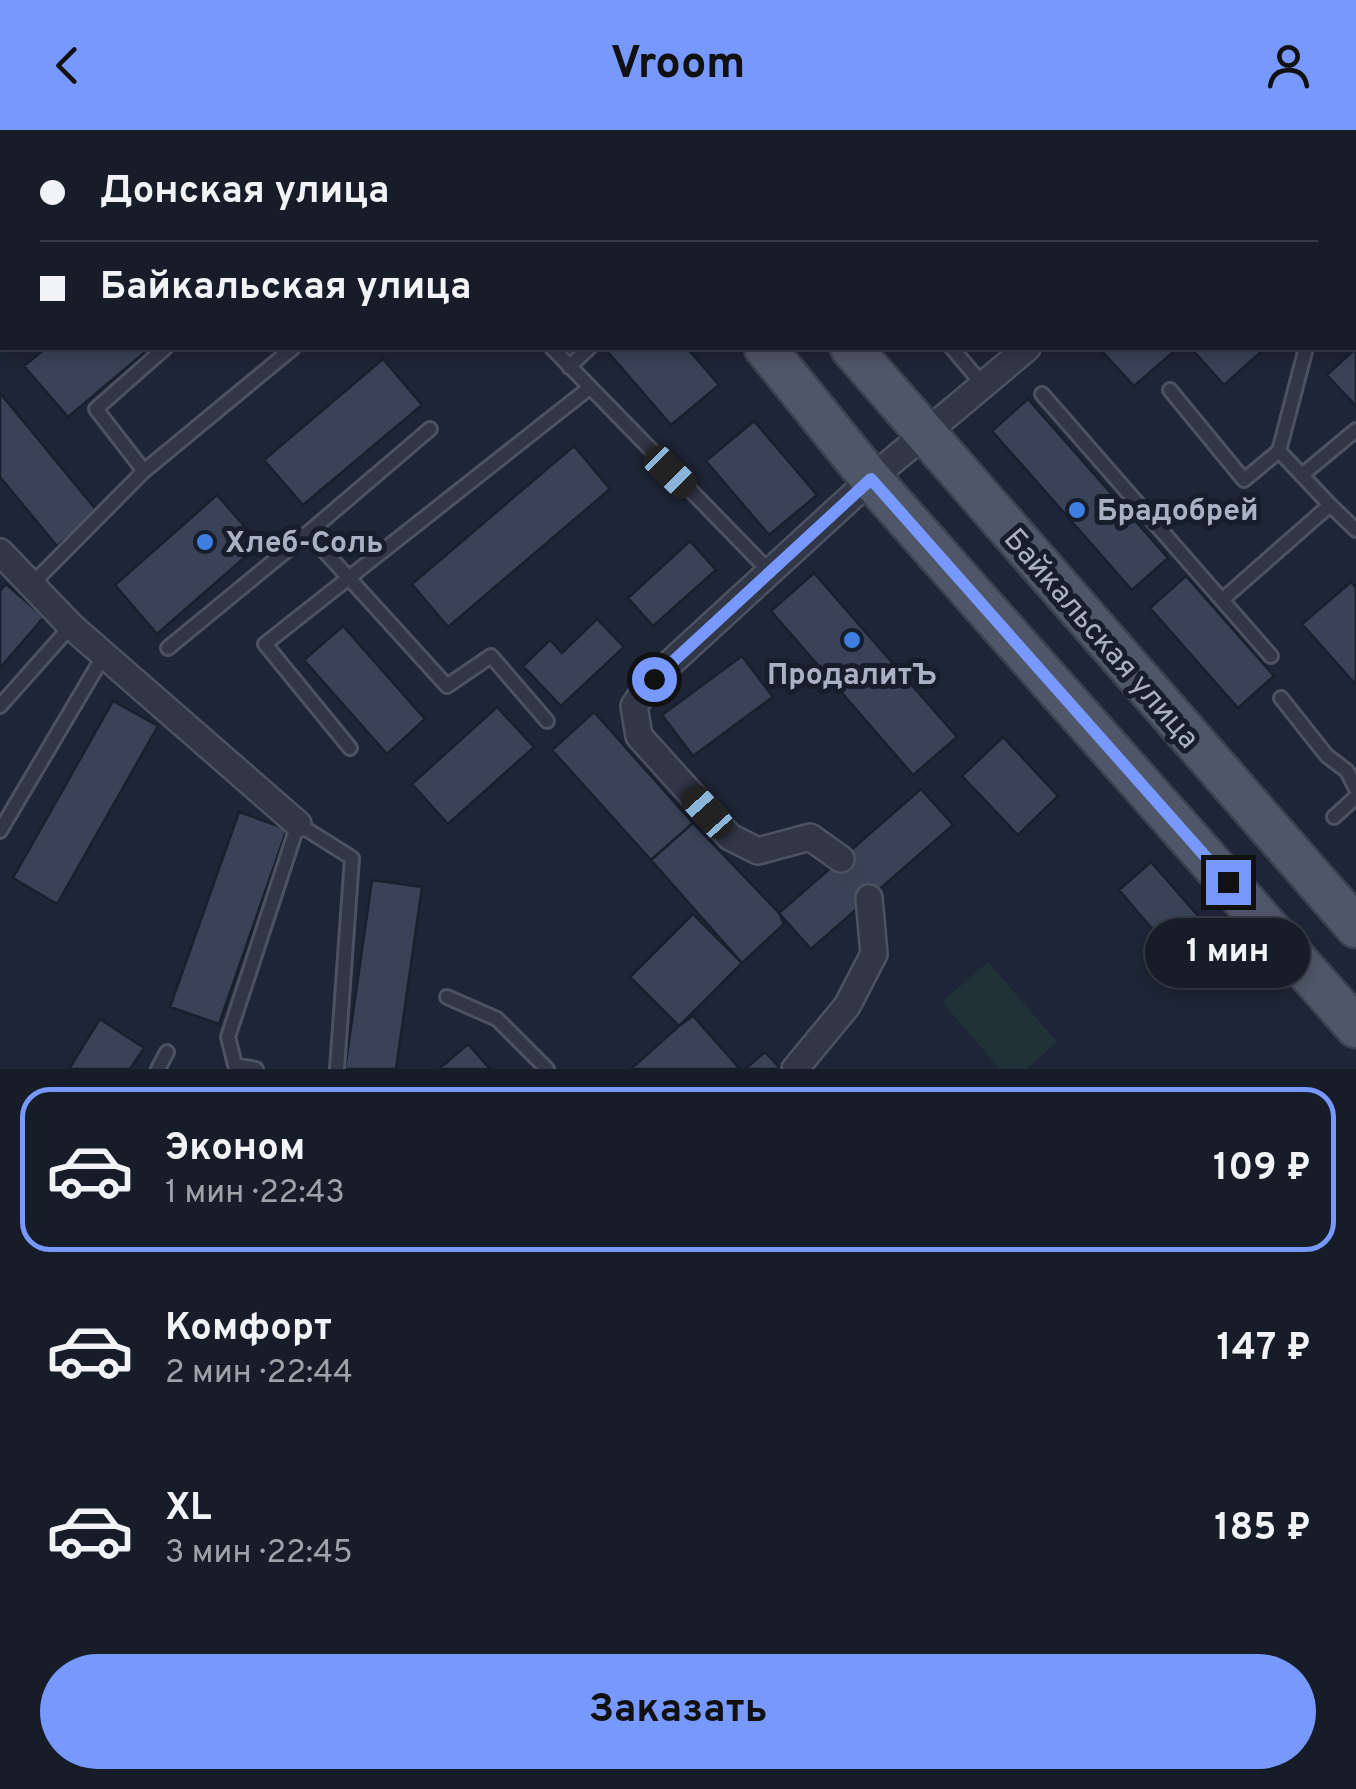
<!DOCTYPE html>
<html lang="ru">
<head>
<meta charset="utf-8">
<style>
	:root { --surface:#161c28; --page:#232934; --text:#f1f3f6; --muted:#9ea1a8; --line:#353a45; --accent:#7798fd }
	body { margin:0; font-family:Overpass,sans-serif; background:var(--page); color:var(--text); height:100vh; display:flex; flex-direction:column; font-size:38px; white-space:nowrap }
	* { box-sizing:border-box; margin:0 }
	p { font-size:32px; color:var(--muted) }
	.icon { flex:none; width:55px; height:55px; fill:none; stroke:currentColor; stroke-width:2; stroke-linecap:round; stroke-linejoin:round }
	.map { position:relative; height:939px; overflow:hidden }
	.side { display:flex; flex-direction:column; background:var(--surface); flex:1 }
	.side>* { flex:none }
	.hud { position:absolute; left:0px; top:0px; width:1358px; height:220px; box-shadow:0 5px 15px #0003,0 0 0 2px var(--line); display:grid; align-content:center; height:220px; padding:0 40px; background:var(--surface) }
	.end { position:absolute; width:45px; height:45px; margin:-22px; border:12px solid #7798fd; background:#111; box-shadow:0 0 0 5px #111 }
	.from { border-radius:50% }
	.bubble { position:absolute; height:70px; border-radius:35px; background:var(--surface); box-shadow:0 5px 15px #0003,0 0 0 2px var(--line); font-size:32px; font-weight:700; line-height:70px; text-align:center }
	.car { position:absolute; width:30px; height:60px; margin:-30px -15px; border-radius:12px; box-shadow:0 0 8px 2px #0007; background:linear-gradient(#222 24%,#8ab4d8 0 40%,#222 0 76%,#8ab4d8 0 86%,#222 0) }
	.hud b { display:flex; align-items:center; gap:35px; height:95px; font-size:38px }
	.hud b+b { border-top:2px solid var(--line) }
	.hud i { width:25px; height:25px; background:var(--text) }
	ul { padding:18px 0 0; list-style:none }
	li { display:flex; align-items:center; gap:30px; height:165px; margin:0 20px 15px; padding:0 20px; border:5px solid transparent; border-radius:30px }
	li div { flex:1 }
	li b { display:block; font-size:38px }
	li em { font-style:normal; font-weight:700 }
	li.current { border-color:var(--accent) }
	li>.icon { width:90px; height:90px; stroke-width:1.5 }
	.button { display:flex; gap:20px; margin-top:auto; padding:20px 40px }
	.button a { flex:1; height:115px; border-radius:60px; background:var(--accent); color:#111; font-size:40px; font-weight:700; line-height:115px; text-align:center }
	header { display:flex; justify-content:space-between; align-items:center; height:130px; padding:0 40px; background:var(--accent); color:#111; font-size:45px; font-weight:700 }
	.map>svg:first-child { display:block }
	.green { fill:#203137 }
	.building { fill:#3a4257; stroke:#191f2d; stroke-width:2.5 }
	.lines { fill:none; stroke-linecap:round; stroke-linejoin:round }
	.street-tunnel { stroke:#3a4152; stroke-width:25; stroke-dasharray:25 12; stroke-linecap:butt }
	.lane-casing { stroke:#4c5262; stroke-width:18 }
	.street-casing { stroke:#4c5262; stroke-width:30 }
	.primary-casing { stroke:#3b4150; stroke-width:45 }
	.lane { stroke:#313747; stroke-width:12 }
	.street { stroke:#313747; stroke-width:25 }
	.primary { stroke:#4f5667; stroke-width:40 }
	.route { stroke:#7798fd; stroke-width:12 }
	.shop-dot { fill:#3f7fe0; stroke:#171d2b; stroke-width:4 }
	.labels { text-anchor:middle; stroke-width:10; stroke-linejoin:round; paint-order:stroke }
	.poi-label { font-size:30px; font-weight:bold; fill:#abb1c4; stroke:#171d2b; text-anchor:start }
	.street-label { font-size:30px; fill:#abb1c4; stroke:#171d2b }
</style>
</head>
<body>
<header><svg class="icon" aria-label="back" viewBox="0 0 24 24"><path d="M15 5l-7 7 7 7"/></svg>Vroom<svg class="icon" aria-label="person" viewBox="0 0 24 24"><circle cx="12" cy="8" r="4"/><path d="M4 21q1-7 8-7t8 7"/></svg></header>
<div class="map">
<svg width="1356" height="939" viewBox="0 0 1356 939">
	<rect width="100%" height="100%" fill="#1e2536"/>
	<path class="green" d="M988,832L1057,912L1026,939H1000L942,872Z"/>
	<path class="building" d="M46,218H150L68,287L24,236Z
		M613,218H687L719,255L671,295L608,222Z
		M1099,218H1178L1134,256Z
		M1191,218H1259L1262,221L1224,255Z
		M1356,218V276L1327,245Z
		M383,229L422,275L303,375L264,330Z
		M0,263L98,382L57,416L0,347Z
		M1028,269L1168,428L1132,460L992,301Z
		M754,291L817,365L769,405L706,331Z
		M574,316L610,359L448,497L412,454Z
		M217,365L260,414L157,504L115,455Z
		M690,411L716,440L653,496L628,468Z
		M814,443L957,607L913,645L771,481Z
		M1186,446L1274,546L1238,578L1150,478Z
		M1351,452L1356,458V555L1302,494Z
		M6,454L44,487L0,538V461Z
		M597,489L624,517L561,576L523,536L550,510L562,523Z
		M343,496L425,589L387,624L304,530Z
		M742,526L773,567L693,626L662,585Z
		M113,571L158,596L57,774L13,748Z
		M497,577L534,617L448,694L412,654Z
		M594,582L693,693L651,730L552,620Z
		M1003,607L1058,666L1018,705L962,646Z
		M921,659L953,695L811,819L779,783Z
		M239,682L287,699L219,894L170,877Z
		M693,693L779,783L784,794L742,833L651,730Z
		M1151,732L1221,812L1190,843L1119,760Z
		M372,750L422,757L396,939H345Z
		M693,784L742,833L679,896L630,847Z
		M693,886L740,939H631L679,896Z
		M100,889L144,918L130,939H69Z
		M468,914L490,939H439Z
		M765,922L781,939H745Z"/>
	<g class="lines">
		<path class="street-tunnel" d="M841,729L869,768"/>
		<defs>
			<path id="lane" d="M229,0L231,2
				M363,0L365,2
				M491,0L493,2
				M1187,0L1189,2
				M942,2L945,0
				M1035,2L1037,0
				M0,183L2,181
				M552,218L770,442
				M952,218L983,255
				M569,237L589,218
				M1170,260L1244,350L1279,321
				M1042,264L1222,470L1330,375L1279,321L1306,218
				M430,299L308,403L447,556L491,526L547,591
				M144,341L96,279L165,218
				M1302,345L1356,300
				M1330,375L1356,400
				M32,454L144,341L293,218
				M1222,470L1271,526
				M168,518L308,403
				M1281,568L1327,626L1347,641L1356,659
				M0,576L71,496
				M350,618L265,514L588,259
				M1334,687L1356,667
				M0,701L104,525
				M447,867L497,889L547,939
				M158,939L167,922
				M256,939L235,935L228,907L298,694L352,728L337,939"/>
			<path id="street" d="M1280,2L1283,0
				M0,422L71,496L298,694
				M841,729L810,707L758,721L730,707L639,606L634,576L653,549L871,349L1027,218
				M795,939L847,876L874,824L869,768"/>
			<path id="primary" d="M590,0L592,2
				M672,0L674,2
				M765,218L871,349L1356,897
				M851,218L1356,797"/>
		</defs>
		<use href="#lane" class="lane-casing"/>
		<use href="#street" class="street-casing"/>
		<use href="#primary" class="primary-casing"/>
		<use href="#lane" class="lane"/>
		<use href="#street" class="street"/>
		<use href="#primary" class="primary"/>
	</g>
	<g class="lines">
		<path class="route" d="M654,549L871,349L1228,752"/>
	</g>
	<g class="shop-dot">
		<circle cx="1077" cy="380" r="10"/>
		<circle cx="205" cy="412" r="10"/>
		<circle cx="852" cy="510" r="10"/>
	</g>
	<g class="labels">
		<g class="poi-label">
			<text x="1097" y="390">Брадобрей</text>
			<text x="225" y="422">Хлеб-Соль</text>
			<text x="852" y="554" text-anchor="middle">ПродалитЪ</text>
		</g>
		<g class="street-label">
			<text transform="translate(1102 508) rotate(49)" y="10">Байкальская улица</text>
		</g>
	</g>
</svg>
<i class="end from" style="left:654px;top:549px"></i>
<i class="end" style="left:1228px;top:752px"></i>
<div class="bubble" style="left:1145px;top:788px;width:165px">1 мин</div>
<i class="car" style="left:670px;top:342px;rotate:135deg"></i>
<i class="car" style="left:707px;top:682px;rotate:318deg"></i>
<div class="hud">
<b><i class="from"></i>Донская улица</b>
<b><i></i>Байкальская улица</b>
</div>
</div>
<section class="side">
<ul>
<li class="current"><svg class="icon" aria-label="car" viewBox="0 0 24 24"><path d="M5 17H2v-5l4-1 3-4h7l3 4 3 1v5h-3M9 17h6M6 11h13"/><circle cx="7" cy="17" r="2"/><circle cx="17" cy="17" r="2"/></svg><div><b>Эконом</b><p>1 мин · 22:43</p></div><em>109 ₽</em></li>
<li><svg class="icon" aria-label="car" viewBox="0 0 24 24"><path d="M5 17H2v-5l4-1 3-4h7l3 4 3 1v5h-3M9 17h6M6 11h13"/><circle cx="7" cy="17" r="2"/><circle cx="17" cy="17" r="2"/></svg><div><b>Комфорт</b><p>2 мин · 22:44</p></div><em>147 ₽</em></li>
<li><svg class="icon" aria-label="car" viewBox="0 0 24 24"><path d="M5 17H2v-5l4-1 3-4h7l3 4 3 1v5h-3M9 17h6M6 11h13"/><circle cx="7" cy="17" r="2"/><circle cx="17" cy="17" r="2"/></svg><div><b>XL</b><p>3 мин · 22:45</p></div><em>185 ₽</em></li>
</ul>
<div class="button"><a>Заказать</a></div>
</section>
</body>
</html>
